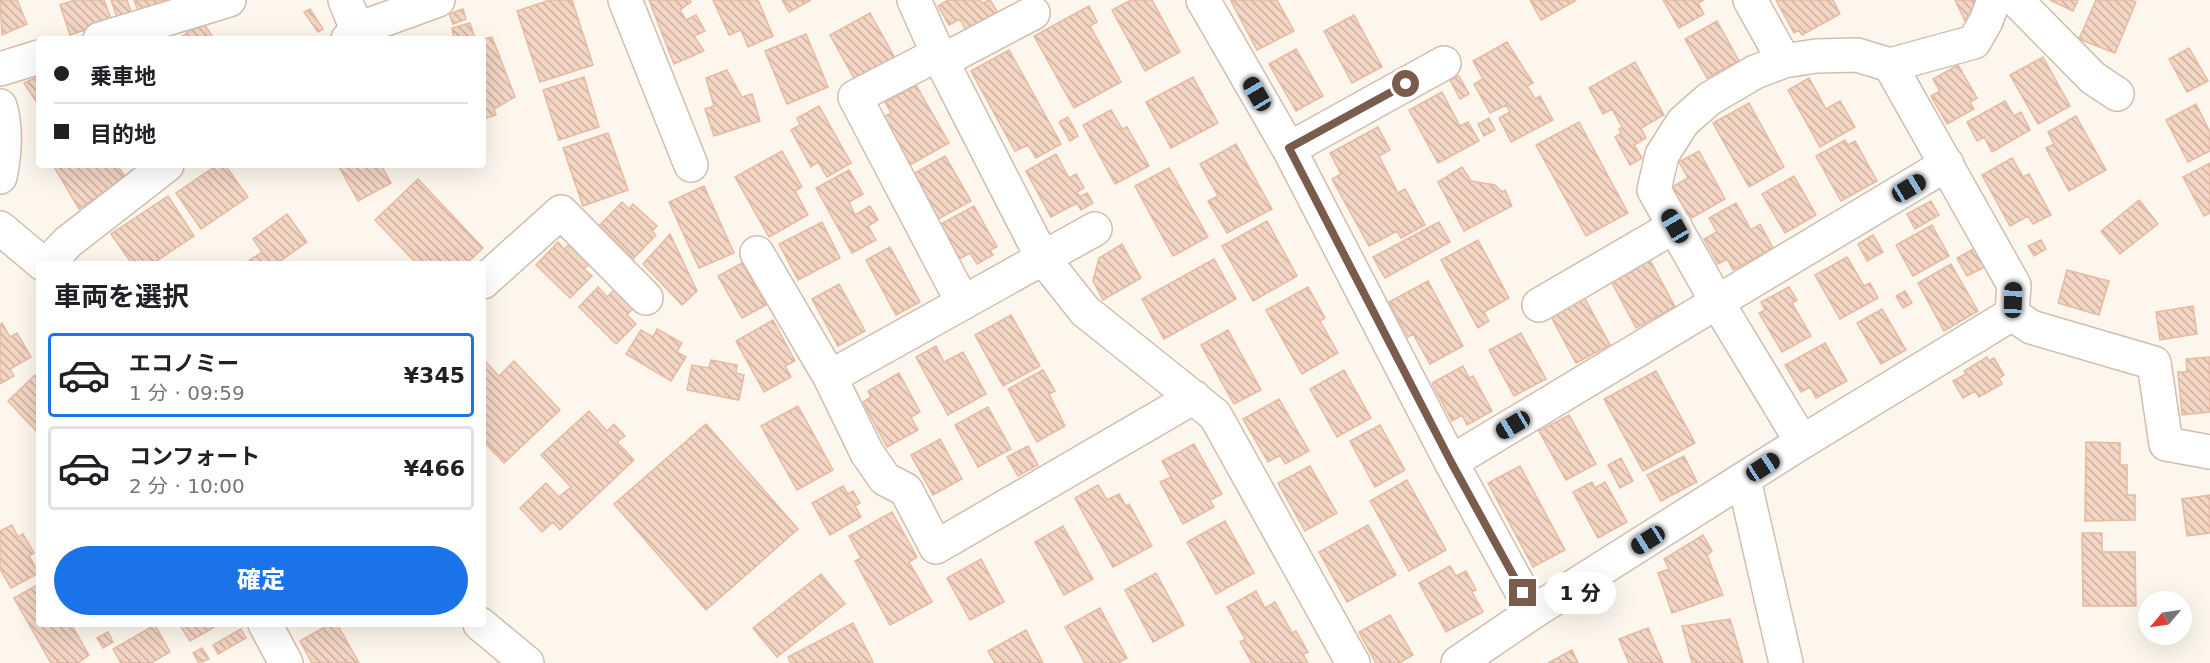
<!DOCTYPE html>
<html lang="ja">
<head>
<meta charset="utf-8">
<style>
	:root { --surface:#fff; --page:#f6f6f6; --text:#202124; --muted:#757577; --line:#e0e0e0; --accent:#1a73e8 }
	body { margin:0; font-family:"DejaVu Sans","Noto Sans JP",sans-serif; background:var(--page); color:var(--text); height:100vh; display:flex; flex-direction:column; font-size:22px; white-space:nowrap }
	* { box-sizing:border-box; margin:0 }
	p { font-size:20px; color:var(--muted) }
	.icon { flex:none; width:33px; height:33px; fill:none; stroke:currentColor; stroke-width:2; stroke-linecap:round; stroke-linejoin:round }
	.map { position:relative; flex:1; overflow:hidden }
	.panel { position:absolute; left:36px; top:261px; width:450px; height:366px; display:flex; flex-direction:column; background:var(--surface); border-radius:6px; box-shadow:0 6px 24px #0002 }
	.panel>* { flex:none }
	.guide { position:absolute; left:36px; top:36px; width:450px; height:132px; border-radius:6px; box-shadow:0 6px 24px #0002; display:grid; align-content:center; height:132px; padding:0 18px; background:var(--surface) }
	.needle { width:39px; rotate:241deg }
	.fabs { position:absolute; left:2138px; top:591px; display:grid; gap:12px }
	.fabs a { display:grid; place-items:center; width:54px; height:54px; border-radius:50%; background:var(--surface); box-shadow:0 6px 24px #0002; font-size:30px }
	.end { position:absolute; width:27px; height:27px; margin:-14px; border:8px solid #7a5c4d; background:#fff; box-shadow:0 0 0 3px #fff }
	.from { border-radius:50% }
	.bubble { position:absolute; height:42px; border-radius:21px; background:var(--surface); box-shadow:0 6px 24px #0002; font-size:20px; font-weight:800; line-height:42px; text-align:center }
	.car { position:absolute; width:18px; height:36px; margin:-18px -9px; border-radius:8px; box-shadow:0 0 4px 2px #0007; background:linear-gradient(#222 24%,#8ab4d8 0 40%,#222 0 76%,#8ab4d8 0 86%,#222 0) }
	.guide b { display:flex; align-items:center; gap:21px; height:57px; font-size:22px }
	.guide b+b { border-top:2px solid var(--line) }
	.guide i { width:15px; height:15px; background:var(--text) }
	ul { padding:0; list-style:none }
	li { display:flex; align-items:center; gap:18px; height:84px; margin:0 12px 9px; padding:0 6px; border:3px solid var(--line); border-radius:6px }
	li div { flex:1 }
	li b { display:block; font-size:22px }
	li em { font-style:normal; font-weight:800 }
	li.on { border-color:var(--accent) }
	li>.icon { width:54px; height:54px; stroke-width:1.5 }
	h2 { padding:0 18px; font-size:27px; line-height:72px }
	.button { display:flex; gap:12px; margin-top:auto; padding:12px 18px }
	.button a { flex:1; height:69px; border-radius:36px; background:var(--accent); color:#fff; font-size:24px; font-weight:800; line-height:69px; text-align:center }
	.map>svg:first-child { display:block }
	.building { fill:url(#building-back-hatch); stroke:#e6bba3; stroke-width:1.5 }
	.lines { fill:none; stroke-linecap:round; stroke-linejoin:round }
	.minor-casing { stroke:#d1beb0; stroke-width:36 }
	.minor { stroke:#fff; stroke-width:33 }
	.route { stroke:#7a5c4d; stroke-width:8 }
</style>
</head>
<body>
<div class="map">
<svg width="2210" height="663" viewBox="0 0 2210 663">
	<defs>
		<pattern id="building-back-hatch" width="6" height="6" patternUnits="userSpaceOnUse" patternTransform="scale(1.5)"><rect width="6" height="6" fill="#f3d5c3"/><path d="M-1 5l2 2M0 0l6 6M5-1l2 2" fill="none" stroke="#cab0a1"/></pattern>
	</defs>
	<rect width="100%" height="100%" fill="#fdf6ec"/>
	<path class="building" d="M0,0H17L27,24L2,35Z
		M75,0H104L112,21L70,35L60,5Z
		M111,0H127L132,15L118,20Z
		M134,0H178L139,13Z
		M550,0H572L593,65L540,82L517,11Z
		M649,0H690L691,2L680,10L686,20L696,15L705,31L694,36L704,51L674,64Z
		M713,0H758L773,36L748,47L741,30L729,35Z
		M782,0H811L789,12Z
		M948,0H980L982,3L990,0L998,13L966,31L960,19L949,25L938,6Z
		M1131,0H1152L1180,52L1145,71L1112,10Z
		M1233,0H1277L1294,31L1257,50L1231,1Z
		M1530,0H1575V1L1541,20Z
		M1663,0H1704L1698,3L1704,14L1679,28Z
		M1776,0H1833L1840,14L1802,35L1799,30L1794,33Z
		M1955,0H1978L1965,21Z
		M2050,0H2078L2073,11Z
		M2096,0H2130L2136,2L2115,53L2079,39Z
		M1089,6L1097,22L1090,26L1121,82L1074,108L1034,36Z
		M310,9L323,29L318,32L304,12Z
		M463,9L466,19L453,24L449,14Z
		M870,13L895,58L855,80L830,35Z
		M1354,15L1382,67L1352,83L1324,31Z
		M1717,21L1739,61L1707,78L1685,39Z
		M203,22L214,39H178Z
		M470,23L475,39H454L452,28Z
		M806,34L828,87L787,104L765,51Z
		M492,37L515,97L494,109L496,115L483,119V39Z
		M1507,42L1533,83L1527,86L1535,99L1540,96L1553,120L1511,142L1499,118L1510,112L1506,105L1490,113L1474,84L1483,79L1473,61Z
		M2189,48L2208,81L2187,92L2169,59Z
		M1296,49L1323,96L1296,111L1269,64Z
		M1009,50L1061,144L1036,158L1028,145L1015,151L971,71Z
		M2043,57L2070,106L2038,124L2010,75Z
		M1635,62L1664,115L1641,128L1646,138L1634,145L1642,158L1630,165L1615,137L1621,133L1619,129L1622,127L1612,109L1603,114L1589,88Z
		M1958,65L1977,98L1970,102L1974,109L1947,124L1931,96L1940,91L1933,79Z
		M727,70L742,97L752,94L760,121L714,136L705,109L714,106L706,78Z
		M39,76V106L24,83Z
		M1459,76L1469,94L1460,99L1450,80Z
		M584,77L599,127L559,140L543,90Z
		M1193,77L1218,123L1171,148L1146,102Z
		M1809,78L1826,109L1840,101L1855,127L1820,147L1788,90Z
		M916,85L949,143L910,165L884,117L891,113L885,102Z
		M1442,92L1460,126L1468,122L1479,141L1438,163L1409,110Z
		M2005,101L2014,116L2021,112L2030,130L1992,152L1984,137L1977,141L1967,122Z
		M1749,103L1784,167L1749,187L1713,123Z
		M2196,104L2210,132V151L2188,162L2166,120Z
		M819,106L851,163L827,177L818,162L811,167L791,130L800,125L797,118Z
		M1111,110L1122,129L1127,127L1149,166L1115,184L1083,125Z
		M2076,116L2106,170L2069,191L2046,148L2054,144L2048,132Z
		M1068,117L1078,136L1070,141L1059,122Z
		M1489,118L1495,130L1484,136L1478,124Z
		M1579,122L1628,213L1586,236L1536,145Z
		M1378,127L1390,150L1379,156L1398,193L1405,189L1425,225L1401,238L1397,231L1369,246L1332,179L1341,174L1330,153Z
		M608,133L628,190L583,206L563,148Z
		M1845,140L1848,145L1855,141L1877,181L1841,201L1816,156Z
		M1236,144L1272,209L1227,233L1208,201L1218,196L1200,164Z
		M782,151L802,187L795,191L808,215L769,237L735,177Z
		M1699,151L1725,199L1690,219L1672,187L1688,178L1679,162Z
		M1056,154L1069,178L1076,174L1084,188L1077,192L1080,197L1087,193L1093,203L1081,210L1077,203L1051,217L1026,171Z
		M945,156L971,201L938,219L913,174Z
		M2012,158L2023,177L2029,174L2051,215L2033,224L2028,216L2010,226L1982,175Z
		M2210,163V213L2204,216L2183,177Z
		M53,165H117L126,178L79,209Z
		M217,165H225L248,197L201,229L176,193Z
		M338,165H381L391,183L358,201Z
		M1462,167L1471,181L1495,185L1502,192L1505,190L1512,206L1464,231L1438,182Z
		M1169,168L1208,237L1173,256L1135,186Z
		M849,170L863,194L849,202L855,215L870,206L878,220L868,226L876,240L852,253L816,188Z
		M1794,176L1816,215L1785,233L1762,194Z
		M418,179L483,248L466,264H417L375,220Z
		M704,186L734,253L699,268L669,202Z
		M168,196L194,236L152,264H132L111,234Z
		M2139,200L2158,224L2120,254L2101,231Z
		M1931,201L1939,215L1915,229L1907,214Z
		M622,202L629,209L633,204L657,226L652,231L656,235L633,259L599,226Z
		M1736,203L1751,230L1760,224L1773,248L1733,270L1727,259L1718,264L1704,239L1717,232L1709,218Z
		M974,206L997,247L990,250L993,255L977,264L970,253L958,260L939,225Z
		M287,214L307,242L276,264H244L262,252L253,239Z
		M1267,221L1297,276L1253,301L1222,246Z
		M822,222L840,258L798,280L779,244Z
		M1439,222L1450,242L1385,278L1373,257Z
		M1932,225L1949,256L1913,276L1896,245Z
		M670,234L697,291L682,305L643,264Z
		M1873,235L1883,252L1867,261L1858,244Z
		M1478,240L1509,298L1484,312L1489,321L1478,328L1441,260Z
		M2041,240L2046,249L2034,256L2028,246Z
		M558,242L564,249L570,244L589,264L584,269L592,276L570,298L536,265Z
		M1122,244L1141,278L1103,300L1093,281L1099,258Z
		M890,247L920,302L896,315L866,260Z
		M1975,248L1985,267L1967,276L1957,258Z
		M1847,257L1864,286L1870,283L1878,298L1840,319L1815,275Z
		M1649,258L1675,307L1636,328L1610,279Z
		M1214,259L1236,299L1164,339L1142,299Z
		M742,263L766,305L742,318L718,276Z
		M1951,264L1978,311L1944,331L1918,283Z
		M2067,270L2109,281L2099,315L2058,303Z
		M1428,281L1463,346L1430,364L1413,334L1408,337L1389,302Z
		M839,284L865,331L838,346L812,299Z
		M598,287L607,297L614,290L633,308L627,315L636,324L616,344L579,307Z
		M1308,287L1325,318L1320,321L1338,353L1302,374L1266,310Z
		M1789,287L1797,300L1792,303L1811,336L1782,352L1759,313L1765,310L1761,302Z
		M1905,291L1912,303L1903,308L1896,296Z
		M1583,295L1610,345L1576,363L1549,313Z
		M2193,306L2197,334L2160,340L2156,312Z
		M1882,309L1906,350L1881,364L1857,323Z
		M1011,315L1040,366L1003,386L975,335Z
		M773,320L795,361L785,366L791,377L764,392L736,341Z
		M2,323L10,337L17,333L31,357L10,369L14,376L0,384V325Z
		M657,329L682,343L677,352L686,357L671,381L626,354L641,330L653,337Z
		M1228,330L1261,390L1234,404L1201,345Z
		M1521,333L1546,379L1514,396L1489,350Z
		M1825,343L1847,381L1816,398L1810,387L1801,392L1785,365Z
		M936,346L944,362L963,352L986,394L948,415L916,357Z
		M1987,357L1989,361L1994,358L2004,375L1999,378L2002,384L1979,397L1975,391L1963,398L1953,381L1966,374L1964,371Z
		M2210,357V412L2182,415L2178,372H2187L2186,359Z
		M483,359L499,376L514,361L560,410L504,463L483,441Z
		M711,360L737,365L736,373L744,375L739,400L687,390L692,365L709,368Z
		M1463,366L1469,378L1473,376L1492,411L1467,425L1462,415L1452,421L1432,383Z
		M1043,370L1055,391L1049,394L1065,426L1037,442L1008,389Z
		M1344,370L1371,418L1337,437L1310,389Z
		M1656,371L1695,443L1643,471L1604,399Z
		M899,373L920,412L911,417L918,430L887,447L863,402L871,397L868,391Z
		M35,375L39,379V434L8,401Z
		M1279,399L1309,451L1285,464L1280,455L1268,462L1243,419Z
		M798,406L833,470L797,490L761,426Z
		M988,407L1011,449L978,467L955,425Z
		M589,411L607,431L614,424L625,436L617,442L634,460L560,530L553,522L542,532L520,508L546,483L559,497L571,487L541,455Z
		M1569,415L1596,464L1566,480L1539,431Z
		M706,424L798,529L706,610L614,504Z
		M1380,425L1405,470L1375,487L1350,441Z
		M940,439L962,479L933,495L911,455Z
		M2086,442L2120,443V465H2127V495H2135V520L2085,521Z
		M1194,444L1222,494L1210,500L1214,507L1183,524L1160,482L1171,477L1162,461Z
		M1028,446L1038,465L1018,476L1007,457Z
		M1684,456L1697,482L1661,501L1647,475Z
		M1621,458L1633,481L1620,488L1608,465Z
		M1310,466L1337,513L1305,531L1278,483Z
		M1520,466L1565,550L1533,567L1488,483Z
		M1407,480L1446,550L1409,571L1370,501Z
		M1592,482L1595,488L1605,482L1627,522L1598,538L1573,492Z
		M1098,485L1107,500L1119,494L1126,506L1129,504L1152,546L1113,567L1075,498Z
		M843,486L848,494L853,491L860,503L855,506L861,517L830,535L812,503Z
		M2210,495V533L2187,536L2182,499Z
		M892,512L917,557L909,562L932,602L890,625L855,561L861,558L849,536Z
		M1225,521L1254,573L1216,594L1187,542Z
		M12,525L18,537L23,534L34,553L29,556L39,573L11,588L0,569V531Z
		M1368,525L1396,575L1347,602L1319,552Z
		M1063,526L1093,579L1064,595L1035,542Z
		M2082,533H2102V552H2135L2136,606H2083Z
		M1703,535L1712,551L1707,555L1723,595L1672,613L1658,573L1669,569L1664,559Z
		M981,559L1004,602L970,620L947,578Z
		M1450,566L1456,576L1466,571L1476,590L1472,592L1483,612L1446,632L1419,583Z
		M1156,573L1184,625L1153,642L1125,590Z
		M821,574L845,604L777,657L753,628Z
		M39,584V624H71L89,655L78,663H51L14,598Z
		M1256,591L1265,608L1275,602L1292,633L1296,631L1308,652L1303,654L1308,663H1252L1240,642L1245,639L1227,607Z
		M1100,608L1127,658L1118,663H1085L1065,627Z
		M1390,615L1413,655L1399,663H1376L1359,632Z
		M1730,619L1743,663H1692L1682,626Z
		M853,623L873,662L791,663L788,657Z
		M179,624H220L190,641Z
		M330,624H337L359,663H312L300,641Z
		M155,625L170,652L151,663H121L113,649Z
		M1648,628L1663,663H1629L1619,639Z
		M241,629L246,638L218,654L213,645Z
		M1026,630L1043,663H995L988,651Z
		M108,632L113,642L103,648L97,638Z
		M202,648L209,659L199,663L193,653Z
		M1572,650L1578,663H1548Z"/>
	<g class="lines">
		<defs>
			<path id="minor" d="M345,0L358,32
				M625,0L691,165
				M914,0L938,54L1042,257L1085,311L1215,415L1353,663
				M1203,0L1289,149L1451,462L1533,612
				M1750,0L1784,61
				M2016,0L2093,78L2117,94
				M100,39L229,0
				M348,39L372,24L438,0
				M938,54L855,97L963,303
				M942,61L1033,13
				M1890,65L2014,285L2012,314L2031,327L2154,363L2166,444L2210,452
				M0,69L39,57
				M0,106C7,130 5,153 0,177
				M1289,149L1444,63
				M0,228L43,264
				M1095,229L830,377L867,453L885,479L906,490L936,547L1194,397
				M757,253L830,377
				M47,264L68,242L167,165
				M483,282L561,212L646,298
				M1539,305L1675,226
				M1802,442L1717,302L1654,190L1662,155L1683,122L1709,99L1755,72L1784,61L1816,56L1857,55L1890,65L1974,42L1986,21L1994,0
				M1451,462L1947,164
				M1744,480L1786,663
				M265,624L286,663
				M480,624L527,663
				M1458,663L1533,612L1802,442L2012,314"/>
		</defs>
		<use href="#minor" class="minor-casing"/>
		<use href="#minor" class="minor"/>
	</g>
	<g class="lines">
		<path class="route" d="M1406,84L1289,148L1451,462L1523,593"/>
	</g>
</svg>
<div class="fabs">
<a><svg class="needle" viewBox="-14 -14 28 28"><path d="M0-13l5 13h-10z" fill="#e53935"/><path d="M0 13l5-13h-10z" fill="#757577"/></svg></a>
</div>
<i class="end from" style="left:1406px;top:84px"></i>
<i class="end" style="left:1523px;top:593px"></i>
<div class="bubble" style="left:1544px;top:572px;width:72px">1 分</div>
<i class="car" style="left:1257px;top:94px;rotate:330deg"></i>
<i class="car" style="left:1909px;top:188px;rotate:59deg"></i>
<i class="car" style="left:1675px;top:226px;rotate:330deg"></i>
<i class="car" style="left:2013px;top:300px;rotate:2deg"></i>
<i class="car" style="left:1513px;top:425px;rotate:239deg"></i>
<i class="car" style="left:1763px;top:467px;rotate:57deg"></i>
<i class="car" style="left:1648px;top:540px;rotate:238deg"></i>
<div class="guide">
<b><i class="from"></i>乗車地</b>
<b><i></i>目的地</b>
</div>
<section class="panel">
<h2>車両を選択</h2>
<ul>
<li class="on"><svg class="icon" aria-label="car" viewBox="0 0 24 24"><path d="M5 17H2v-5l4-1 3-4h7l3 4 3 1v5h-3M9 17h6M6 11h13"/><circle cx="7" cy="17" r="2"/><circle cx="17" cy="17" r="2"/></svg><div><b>エコノミー</b><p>1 分 · 09:59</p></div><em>¥345</em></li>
<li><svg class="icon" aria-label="car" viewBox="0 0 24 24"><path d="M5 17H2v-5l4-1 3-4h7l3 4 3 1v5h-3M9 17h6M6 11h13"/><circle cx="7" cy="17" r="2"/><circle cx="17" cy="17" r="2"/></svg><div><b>コンフォート</b><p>2 分 · 10:00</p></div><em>¥466</em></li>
</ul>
<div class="button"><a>確定</a></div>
</section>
</div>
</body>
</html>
